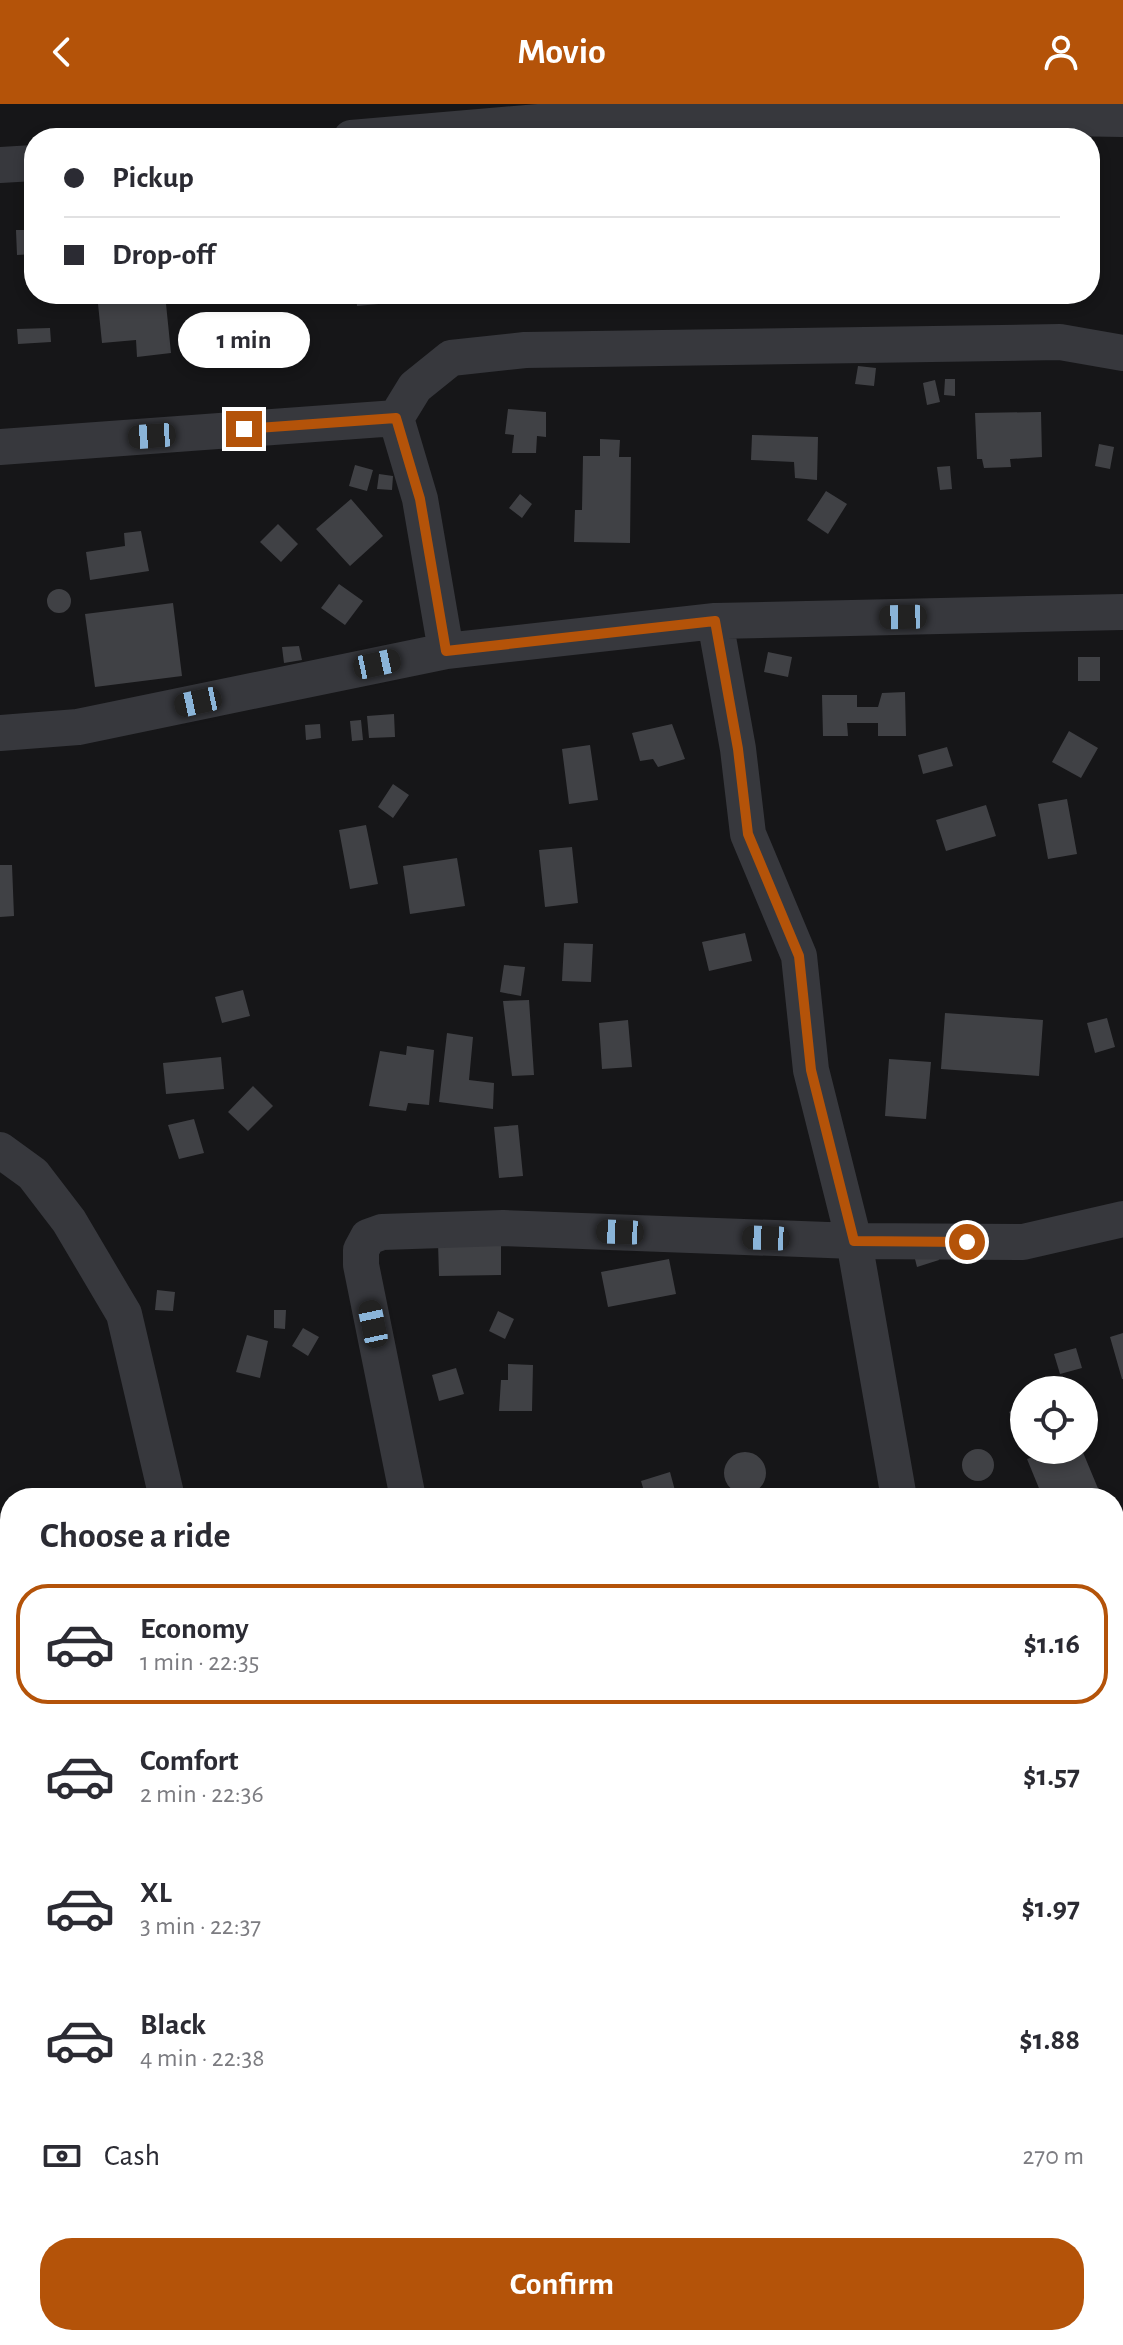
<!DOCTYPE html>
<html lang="en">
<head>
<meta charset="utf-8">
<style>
	:root { --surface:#fff; --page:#f2f2f3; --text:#2b2b33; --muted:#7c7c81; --line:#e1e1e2; --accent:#b45309 }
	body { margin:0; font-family:"Alegreya Sans",sans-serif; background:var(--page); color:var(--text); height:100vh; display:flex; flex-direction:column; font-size:30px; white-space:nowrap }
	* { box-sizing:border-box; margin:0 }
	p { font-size:26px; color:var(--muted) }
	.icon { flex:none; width:44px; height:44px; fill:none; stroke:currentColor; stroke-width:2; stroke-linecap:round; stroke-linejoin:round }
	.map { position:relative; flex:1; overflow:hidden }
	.details { position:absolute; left:0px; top:1384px; width:1124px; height:858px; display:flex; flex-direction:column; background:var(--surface); border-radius:32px 32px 0 0; box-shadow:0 4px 12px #0003 }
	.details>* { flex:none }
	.banner { position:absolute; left:24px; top:24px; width:1076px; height:176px; border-radius:32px; box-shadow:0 4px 12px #0003; display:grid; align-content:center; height:176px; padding:0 40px; background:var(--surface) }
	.tools { position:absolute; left:1010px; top:1272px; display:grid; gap:16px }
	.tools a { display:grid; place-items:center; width:88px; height:88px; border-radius:50%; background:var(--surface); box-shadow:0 4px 12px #0003; font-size:40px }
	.end { position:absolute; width:36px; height:36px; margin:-18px; border:10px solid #b45309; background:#fff; box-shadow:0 0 0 4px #fff }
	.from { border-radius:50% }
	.bubble { position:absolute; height:56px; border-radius:28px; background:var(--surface); box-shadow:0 4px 12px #0003; font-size:26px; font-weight:700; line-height:56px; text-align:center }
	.car { position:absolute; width:24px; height:48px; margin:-24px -12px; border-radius:10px; box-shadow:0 0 6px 2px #0007; background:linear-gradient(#222 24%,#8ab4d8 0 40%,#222 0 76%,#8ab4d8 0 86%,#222 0) }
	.banner b { display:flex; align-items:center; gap:28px; height:76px; font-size:30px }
	.banner b+b { border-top:2px solid var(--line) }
	.banner i { width:20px; height:20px; background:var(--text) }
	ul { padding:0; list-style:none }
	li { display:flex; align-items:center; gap:24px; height:120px; margin:0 16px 12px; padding:0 24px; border:4px solid transparent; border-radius:32px }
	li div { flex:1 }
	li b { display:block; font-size:30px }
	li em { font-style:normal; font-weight:700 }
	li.active { border-color:var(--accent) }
	li>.icon { width:72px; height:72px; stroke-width:1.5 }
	h2 { padding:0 40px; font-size:36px; line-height:96px }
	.pay { display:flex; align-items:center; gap:20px; height:88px; padding:0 40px; font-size:30px }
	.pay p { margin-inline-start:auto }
	.action { display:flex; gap:16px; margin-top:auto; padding:16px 40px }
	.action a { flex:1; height:92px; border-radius:32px; background:var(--accent); color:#fff; font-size:32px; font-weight:700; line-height:92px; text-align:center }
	header { display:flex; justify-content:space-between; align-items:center; height:104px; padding:0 40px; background:var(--accent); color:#fff; font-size:36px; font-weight:700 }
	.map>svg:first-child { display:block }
	.building { fill:#404145 }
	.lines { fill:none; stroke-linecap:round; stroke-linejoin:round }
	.lane { stroke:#37383d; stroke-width:18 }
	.street { stroke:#37383d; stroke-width:36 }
	.primary { stroke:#53555c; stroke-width:44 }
	.route { stroke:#b45309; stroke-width:10 }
</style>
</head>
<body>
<header><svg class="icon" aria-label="back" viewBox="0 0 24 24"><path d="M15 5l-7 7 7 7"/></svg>Movio<svg class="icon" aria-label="person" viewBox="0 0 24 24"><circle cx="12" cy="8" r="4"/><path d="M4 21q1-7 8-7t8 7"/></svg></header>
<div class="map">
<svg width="1123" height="2241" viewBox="0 0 1123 2241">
	<rect width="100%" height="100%" fill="#161618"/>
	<path class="building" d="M16,126H34V150L17,151Z
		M97,190H165L171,249L137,253L136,236L102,239Z
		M356,190H388L389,199L357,202Z
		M50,224L51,238L18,240L17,225Z
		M858,262L876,264L874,282L855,280Z
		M945,275H955V292L944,291Z
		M935,276L940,298L927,301L923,279Z
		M508,305L546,308V333L537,332L536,349H512L514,331L505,330Z
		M1041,308L1042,353L1010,355L1011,363L984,364L982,355H977L975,309Z
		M752,331L818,333L817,376L795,374L794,358L751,356Z
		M600,335L620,336L619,353H631L630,439L574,438L575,406H582L583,352H600Z
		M1099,340L1114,343L1110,365L1095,362Z
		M355,361L373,366L367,387L349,382Z
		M950,362L952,385L940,386L937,363Z
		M379,370L393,372L392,386L377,385Z
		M826,387L847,400L828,430L807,416Z
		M520,390L532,400L522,414L509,404Z
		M351,395L383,432L350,462L316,425Z
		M278,420L298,440L281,458L260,438Z
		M141,427L149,467L90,476L86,448L125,442L124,429Z
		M339,480L363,497L345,521L321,504Z
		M47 497a12 12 0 1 1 24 0a12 12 0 1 1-24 0Z
		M173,499L182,572L95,583L85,510Z
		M299,542L302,556L284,559L282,543Z
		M768,548L792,553L788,573L764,568Z
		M1078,553H1100V577H1078Z
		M905,588L906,632H878V619H847L848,632H823L822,591H857V603H878L882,589Z
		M394,610L395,633L369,634L367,612Z
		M361,616L363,636L352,637L350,617Z
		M320,620L321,634L306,636L305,621Z
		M672,620L685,655L658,663L653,655L640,657L632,629Z
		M1069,627L1098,644L1081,674L1052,658Z
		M590,641L598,696L569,700L562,645Z
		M947,643L953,662L923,670L918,651Z
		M393,680L409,691L393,714L378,703Z
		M1067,695L1077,750L1048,755L1038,700Z
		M986,701L996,732L946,747L936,716Z
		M366,721L378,780L350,785L339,726Z
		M572,743L578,799L545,803L539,746Z
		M457,754L465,802L410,810L403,762Z
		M0,761H12L14,812L0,813Z
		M745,829L752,857L709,867L702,838Z
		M564,839L593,840L591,878L562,877Z
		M504,861L525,863L521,892L500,888Z
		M243,886L250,912L222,919L215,893Z
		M529,896L534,971L512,972L503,897Z
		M945,909L1043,916L1039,972L941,965Z
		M1107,914L1115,943L1095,949L1087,919Z
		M628,916L632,963L602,965L599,919Z
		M447,929L473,933L469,976L494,979L493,1005L439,998Z
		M407,942L434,946L429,1001L408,999L406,1007L369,1002L380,947L406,951Z
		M221,953L224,985L166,990L163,959Z
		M889,955L931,958L926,1015L885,1012Z
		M253,982L273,1002L248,1027L228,1008Z
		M194,1015L204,1049L179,1055L168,1021Z
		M518,1021L523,1072L499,1074L494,1023Z
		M501,1137V1171L439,1172L438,1138Z
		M936,1145L939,1156L917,1163L914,1151Z
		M669,1155L676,1190L608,1203L601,1168Z
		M157,1186L175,1188L173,1207L155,1206Z
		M274,1206H286L285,1225L274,1224Z
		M498,1207L514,1215L505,1235L489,1227Z
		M303,1224L319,1233L308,1252L292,1242Z
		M1123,1229V1275H1122L1110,1233Z
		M247,1231L268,1237L260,1274L236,1268Z
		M1076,1244L1082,1264L1060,1270L1054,1250Z
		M508,1260L533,1261L532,1307H499L501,1276H508Z
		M456,1264L464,1290L439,1297L432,1271Z
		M1024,1299V1321L1018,1324L1009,1308Z
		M962 1361a16 16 0 1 1 32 0a16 16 0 1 1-32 0Z
		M1053,1346H1082L1102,1394H1043L1027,1355Z
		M724 1369a21 21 0 1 1 42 0a21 21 0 1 1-42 0Z
		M670,1368L677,1394H646L641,1377Z
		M1123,1565V1628H1121L1114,1567Z
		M0,1833H10V1881L0,1882Z
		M0,1905H10V1950H0Z
		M0,1980H10V2055H0Z"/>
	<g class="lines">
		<path class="lane" d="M232,2232L233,2241"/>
		<path class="street" d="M351,34L667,7L1123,15
			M0,61L34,59
			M396,314L415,283L451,254L525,246L1060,238L1123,249
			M0,343L396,314L420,395L446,547L715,517L738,645L748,730L799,852L811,966L854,1137L899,1394
			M715,517L1123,508
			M0,629L78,623L446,547
			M0,1046L33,1070L69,1117L124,1210L167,1394
			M408,1394L361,1161V1146L368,1133L382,1128L503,1124L854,1137L1023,1138L1123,1115
			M0,1470L10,1468
			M1114,2070H1123
			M0,2120L10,2119"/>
		<path class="primary" d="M1114,2168L1123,2167
			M0,2240L102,2232"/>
	</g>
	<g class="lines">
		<path class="route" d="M244,325L396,314L420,395L446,547L715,517L738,645L748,730L799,852L811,966L854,1137L967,1138"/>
	</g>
</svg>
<div class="tools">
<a><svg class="icon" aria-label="locate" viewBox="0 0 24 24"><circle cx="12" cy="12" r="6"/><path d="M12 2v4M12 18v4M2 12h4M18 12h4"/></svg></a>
</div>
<i class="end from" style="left:967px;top:1138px"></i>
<i class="end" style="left:244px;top:325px"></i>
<div class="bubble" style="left:178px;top:208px;width:132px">1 min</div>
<i class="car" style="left:152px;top:332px;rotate:266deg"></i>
<i class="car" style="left:903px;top:513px;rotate:269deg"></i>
<i class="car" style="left:377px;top:560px;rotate:78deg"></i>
<i class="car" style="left:198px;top:598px;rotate:258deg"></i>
<i class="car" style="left:620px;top:1128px;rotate:272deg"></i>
<i class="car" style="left:766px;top:1134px;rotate:272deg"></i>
<i class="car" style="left:373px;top:1220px;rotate:348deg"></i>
<div class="banner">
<b><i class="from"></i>Pickup</b>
<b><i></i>Drop-off</b>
</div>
<section class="details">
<h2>Choose a ride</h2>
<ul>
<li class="active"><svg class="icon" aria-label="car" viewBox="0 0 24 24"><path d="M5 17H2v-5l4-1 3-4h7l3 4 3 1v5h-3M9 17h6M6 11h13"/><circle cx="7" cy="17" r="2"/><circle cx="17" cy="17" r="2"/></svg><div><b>Economy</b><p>1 min · 22:35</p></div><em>$1.16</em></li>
<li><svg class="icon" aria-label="car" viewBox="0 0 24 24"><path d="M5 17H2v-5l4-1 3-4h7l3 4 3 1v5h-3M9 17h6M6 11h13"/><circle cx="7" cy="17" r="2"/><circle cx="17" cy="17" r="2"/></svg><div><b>Comfort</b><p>2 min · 22:36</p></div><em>$1.57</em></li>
<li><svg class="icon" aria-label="car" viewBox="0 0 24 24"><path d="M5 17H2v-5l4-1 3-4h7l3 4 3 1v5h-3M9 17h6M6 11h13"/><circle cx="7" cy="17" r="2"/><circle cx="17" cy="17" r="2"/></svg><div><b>XL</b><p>3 min · 22:37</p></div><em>$1.97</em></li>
<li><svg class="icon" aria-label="car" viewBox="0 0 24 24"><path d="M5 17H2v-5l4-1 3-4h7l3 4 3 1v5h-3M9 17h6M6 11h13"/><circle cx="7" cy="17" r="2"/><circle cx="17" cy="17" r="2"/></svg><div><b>Black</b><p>4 min · 22:38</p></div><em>$1.88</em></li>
</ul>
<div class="pay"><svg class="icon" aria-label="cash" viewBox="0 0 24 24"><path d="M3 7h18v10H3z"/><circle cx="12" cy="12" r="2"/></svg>Cash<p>270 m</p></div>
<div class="action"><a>Confirm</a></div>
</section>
</div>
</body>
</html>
